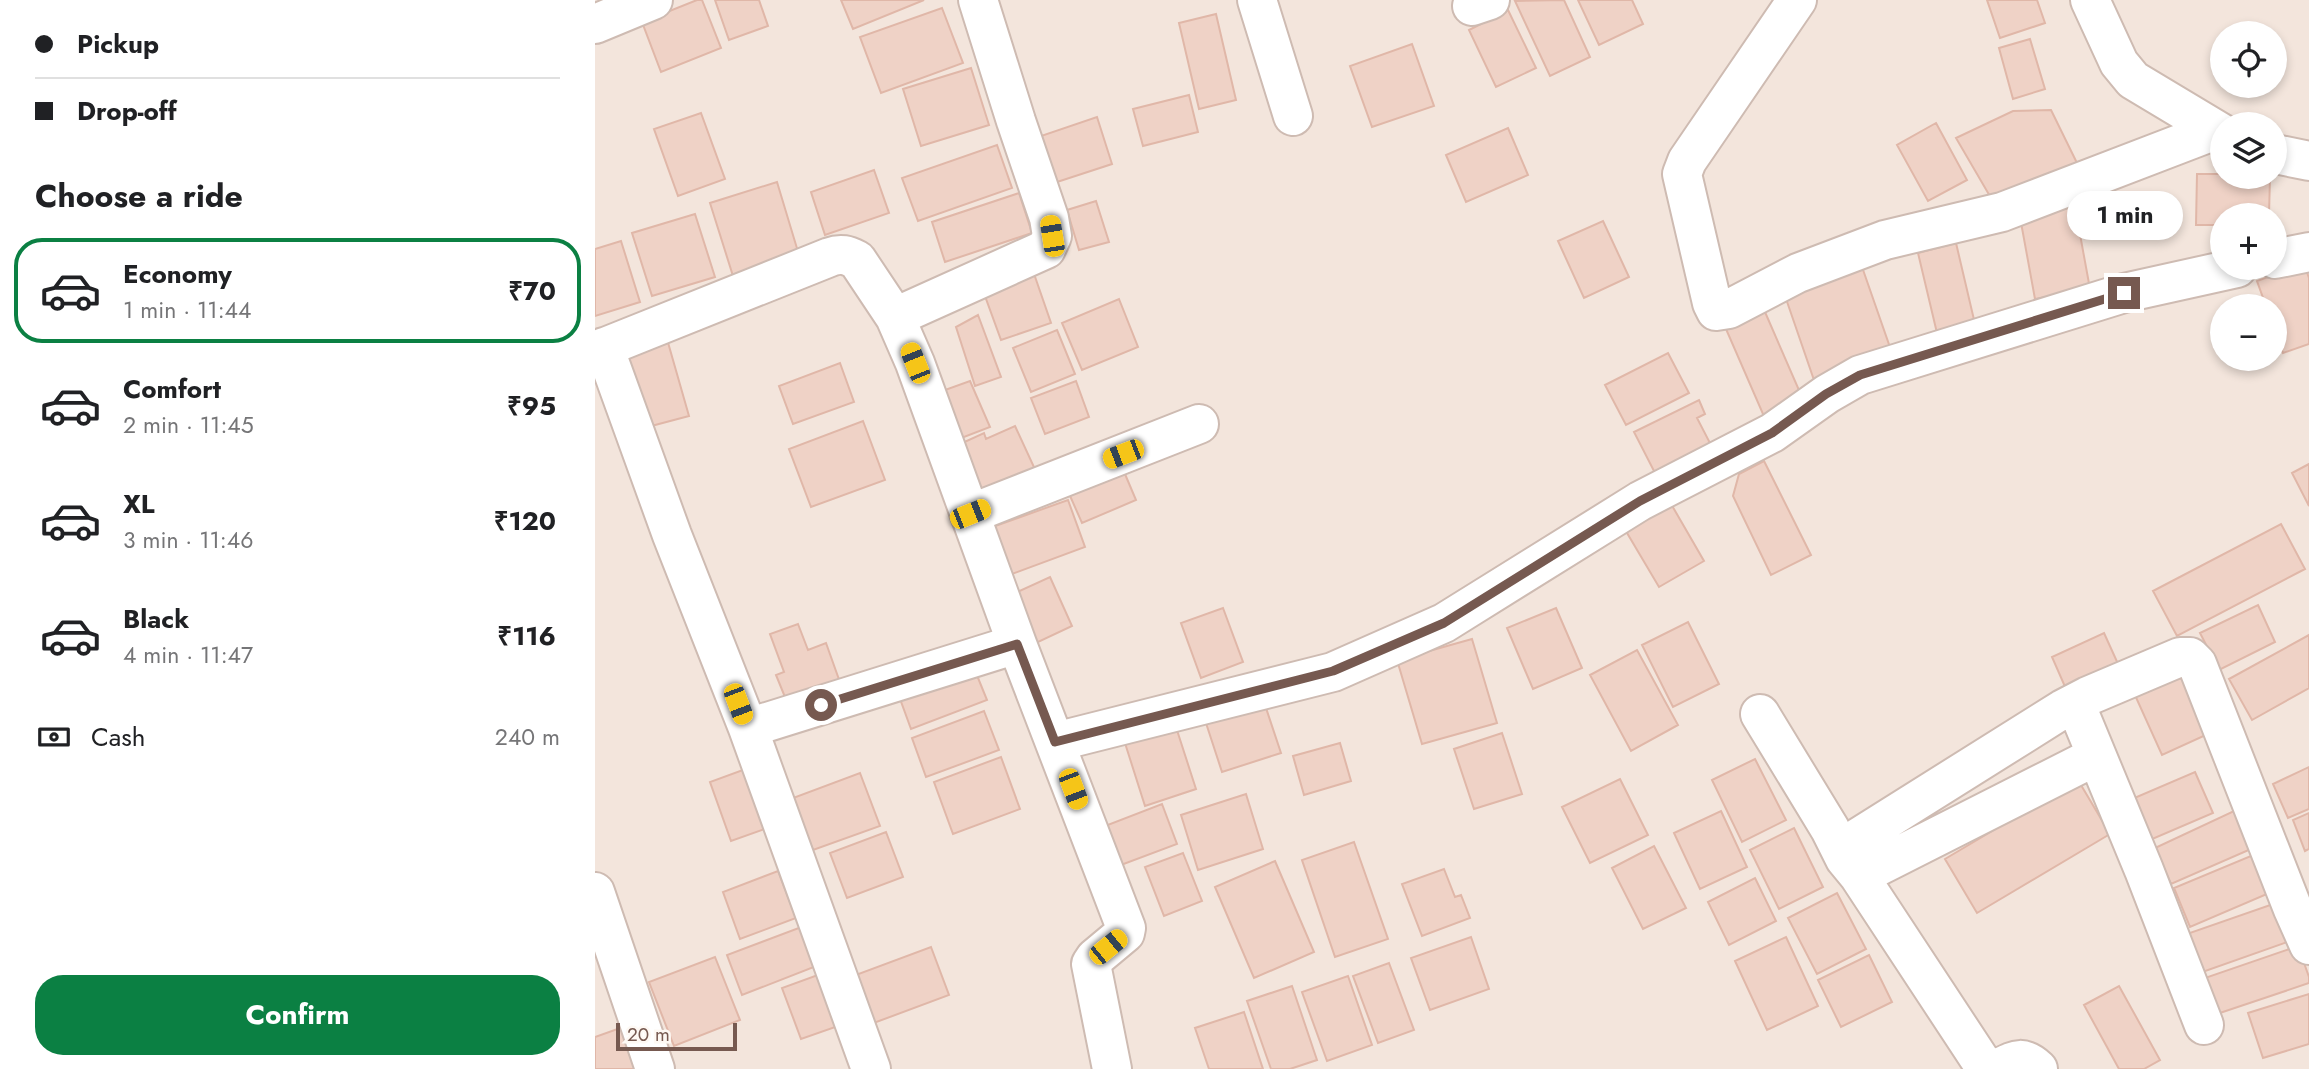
<!DOCTYPE html>
<html lang="en">
<head>
<meta charset="utf-8">
<style>
	:root { --surface:#fff; --page:#f6f6f6; --text:#202124; --muted:#757577; --line:#e0e0e0; --accent:#0b8043 }
	body { margin:0; font-family:Jost,sans-serif; background:var(--page); color:var(--text); height:100vh; display:flex; flex-direction:column; font-size:26px; white-space:nowrap }
	* { box-sizing:border-box; margin:0 }
	p { font-size:23px; color:var(--muted) }
	.icon { flex:none; width:38px; height:38px; fill:none; stroke:currentColor; stroke-width:2; stroke-linecap:round; stroke-linejoin:round }
	.map { position:relative; flex:1; overflow:hidden }
	.sheet { display:flex; flex-direction:column; background:var(--surface); width:595px }
	.sheet>* { flex:none }
	.guide { display:grid; align-content:center; height:154px; padding:0 35px; background:var(--surface) }
	.tools { position:absolute; left:1615px; top:21px; display:grid; gap:14px }
	.tools a { display:grid; place-items:center; width:77px; height:77px; border-radius:50%; background:var(--surface); box-shadow:0 4px 10px #0003; font-size:35px }
	.scale { position:absolute; left:21px; bottom:18px; width:121px; box-sizing:border-box; padding-left:7px; border:4px solid #765950; border-top:0; font-size:19px; line-height:24px; white-space:nowrap; color:#765950; -webkit-text-stroke:5px #fef9f4; paint-order:stroke }
	.end { position:absolute; width:32px; height:32px; margin:-16px; border:9px solid #765950; background:#fff; box-shadow:0 0 0 4px #fff }
	.from { border-radius:50% }
	.bubble { position:absolute; height:49px; border-radius:24px; background:var(--surface); box-shadow:0 4px 10px #0003; font-size:23px; font-weight:700; line-height:49px; text-align:center }
	.car { position:absolute; width:21px; height:42px; margin:-21px -10px; border-radius:9px; box-shadow:0 0 5px 2px #0007; background:linear-gradient(#f5c518 24%,#345 0 40%,#f5c518 0 76%,#345 0 86%,#f5c518 0) }
	.guide b { display:flex; align-items:center; gap:24px; height:66px; font-size:26px }
	.guide b+b { border-top:2px solid var(--line) }
	.guide i { width:18px; height:18px; background:var(--text) }
	ul { padding:0; list-style:none }
	li { display:flex; align-items:center; gap:21px; height:105px; margin:0 14px 10px; padding:0 21px; border:4px solid transparent; border-radius:28px }
	li div { flex:1 }
	li b { display:block; font-size:26px }
	li em { font-style:normal; font-weight:700 }
	li.current { border-color:var(--accent) }
	li>.icon { width:63px; height:63px; stroke-width:1.5 }
	h2 { padding:0 35px; font-size:32px; line-height:84px }
	.pay { display:flex; align-items:center; gap:18px; height:77px; padding:0 35px; font-size:26px }
	.pay p { margin-inline-start:auto }
	.action { display:flex; gap:14px; margin-top:auto; padding:14px 35px }
	.action a { flex:1; height:80px; border-radius:28px; background:var(--accent); color:#fff; font-size:28px; font-weight:700; line-height:80px; text-align:center }
	main { display:flex; flex:1; min-height:0 }
	.map>svg:first-child { display:block }
	.residential { fill:#f3e5dc; fill-rule:evenodd }
	.building { fill:#efd2c6; stroke:#e0b7a8; stroke-width:2 }
	.lines { fill:none; stroke-linecap:round; stroke-linejoin:round }
	.minor-casing { stroke:#cebbb2; stroke-width:42 }
	.minor { stroke:#fff; stroke-width:38 }
	.route { stroke:#765950; stroke-width:9 }
</style>
</head>
<body>
<main>
<section class="sheet">
<div class="guide">
<b><i class="from"></i>Pickup</b>
<b><i></i>Drop-off</b>
</div>
<h2>Choose a ride</h2>
<ul>
<li class="current"><svg class="icon" aria-label="car" viewBox="0 0 24 24"><path d="M5 17H2v-5l4-1 3-4h7l3 4 3 1v5h-3M9 17h6M6 11h13"/><circle cx="7" cy="17" r="2"/><circle cx="17" cy="17" r="2"/></svg><div><b>Economy</b><p>1 min · 11:44</p></div><em>₹70</em></li>
<li><svg class="icon" aria-label="car" viewBox="0 0 24 24"><path d="M5 17H2v-5l4-1 3-4h7l3 4 3 1v5h-3M9 17h6M6 11h13"/><circle cx="7" cy="17" r="2"/><circle cx="17" cy="17" r="2"/></svg><div><b>Comfort</b><p>2 min · 11:45</p></div><em>₹95</em></li>
<li><svg class="icon" aria-label="car" viewBox="0 0 24 24"><path d="M5 17H2v-5l4-1 3-4h7l3 4 3 1v5h-3M9 17h6M6 11h13"/><circle cx="7" cy="17" r="2"/><circle cx="17" cy="17" r="2"/></svg><div><b>XL</b><p>3 min · 11:46</p></div><em>₹120</em></li>
<li><svg class="icon" aria-label="car" viewBox="0 0 24 24"><path d="M5 17H2v-5l4-1 3-4h7l3 4 3 1v5h-3M9 17h6M6 11h13"/><circle cx="7" cy="17" r="2"/><circle cx="17" cy="17" r="2"/></svg><div><b>Black</b><p>4 min · 11:47</p></div><em>₹116</em></li>
</ul>
<div class="pay"><svg class="icon" aria-label="cash" viewBox="0 0 24 24"><path d="M3 7h18v10H3z"/><circle cx="12" cy="12" r="2"/></svg>Cash<p>240 m</p></div>
<div class="action"><a>Confirm</a></div>
</section>
<div class="map">
<svg width="1714" height="1069" viewBox="0 0 1714 1069">
	<rect width="100%" height="100%" fill="#fcf4ed"/>
	<path class="residential" d="M0,0H1714V1069H0ZM1628,33H1680V86H1628ZM1628,124H1680V177H1628ZM1628,215H1680V268H1628ZM1628,306H1680V359H1628Z"/>
	<path class="building" d="M102,0H107L126,48L66,72L47,22Z
		M120,0H164L173,26L134,40Z
		M246,0H329L258,29Z
		M969,0L995,57L955,76L920,1Z
		M983,0H1037L1048,24L1004,45Z
		M1392,0H1442L1450,23L1405,38Z
		M347,8L368,63L286,93L265,37Z
		M913,10L941,68L901,87L874,30Z
		M621,14L641,100L604,109L584,23Z
		M1435,39L1450,89L1418,99L1404,48Z
		M817,44L839,106L777,127L755,66Z
		M376,68L394,125L326,146L308,89Z
		M594,95L603,132L548,146L538,109Z
		M1456,110L1482,163L1396,198L1361,138L1418,111Z
		M106,113L130,179L83,196L59,129Z
		M502,117L517,164L456,184L440,138Z
		M1341,123L1372,180L1333,201L1302,145Z
		M913,128L933,175L871,202L851,155Z
		M402,145L417,188L323,221L307,178Z
		M279,170L294,213L230,235L216,192Z
		M1602,174H1628V177H1675L1674,215H1628V225H1601Z
		M182,182L204,255L138,276L115,203Z
		M424,193L437,233L350,262L337,222Z
		M501,201L514,242L484,250L472,210Z
		M1480,207L1495,289L1440,299L1425,217Z
		M100,214L120,277L57,296L37,233Z
		M1008,221L1034,277L989,298L963,241Z
		M26,241L45,302L0,316V249Z
		M1361,243L1380,324L1342,333L1323,253Z
		M1266,264L1298,356L1220,383L1188,290Z
		M1709,264L1714,278V344L1688,353L1680,331V306H1671L1662,281Z
		M437,268L456,323L406,340L386,285Z
		M524,299L543,347L487,370L467,323Z
		M1170,312L1210,404L1171,421L1131,329Z
		M383,315L406,377L380,386L361,327Z
		M462,330L480,374L436,392L418,348Z
		M70,332L94,416L45,429L22,345Z
		M1073,353L1094,393L1031,425L1010,385Z
		M245,363L259,402L198,424L184,386Z
		M375,381L395,427L356,442L336,395Z
		M481,381L494,417L450,434L436,398Z
		M1104,400L1110,414L1102,418L1116,445L1060,473L1039,432Z
		M268,421L290,480L216,507L194,449Z
		M420,426L444,478L391,502L365,444L389,433L391,439Z
		M1169,461L1216,555L1176,575L1138,496L1144,474Z
		M1714,464V506L1697,473Z
		M527,467L541,500L487,523L472,489Z
		M1068,490L1109,561L1064,587L1022,516Z
		M473,500L490,547L406,578L389,530Z
		M1686,524L1710,569L1582,636L1558,591Z
		M455,577L477,626L441,643L418,594Z
		M1663,605L1680,642L1624,670L1605,633Z
		M628,608L648,662L606,678L586,623Z
		M961,608L987,668L938,689L912,628Z
		M1093,622L1124,684L1078,707L1047,645Z
		M203,624L213,650L231,643L247,688L194,707L181,675L189,672L175,634Z
		M1509,633L1524,666L1471,689L1457,657Z
		M1714,635V688L1657,720L1634,679Z
		M877,639L902,723L827,744L802,660Z
		M1042,650L1083,725L1036,751L995,675Z
		M379,668L392,700L316,729L304,696Z
		M1585,673L1613,734L1567,755L1539,693Z
		M668,699L686,753L627,772L609,717Z
		M389,711L404,750L331,777L317,738Z
		M580,724L601,789L550,806L529,740Z
		M907,733L927,794L879,809L859,749Z
		M745,743L756,781L709,795L698,756Z
		M406,757L425,809L358,834L339,782Z
		M1160,759L1191,820L1147,842L1117,780Z
		M156,767L178,826L136,841L115,782Z
		M1714,767V809L1693,818L1678,784Z
		M1600,772L1618,813L1548,843L1530,802Z
		M265,773L285,826L218,850L198,798Z
		M1025,779L1053,835L995,863L967,807Z
		M1483,780L1515,834L1382,913L1350,859Z
		M651,794L668,849L603,870L586,815Z
		M567,804L582,844L526,865L510,826Z
		M1126,811L1152,867L1105,889L1079,833Z
		M1639,811L1656,849L1576,884L1560,848Z
		M1714,813V849L1710,851L1698,820Z
		M1199,828L1228,887L1184,909L1155,850Z
		M291,832L308,877L252,898L235,853Z
		M759,842L793,939L740,957L707,860Z
		M1059,846L1091,908L1048,929L1017,868Z
		M588,853L607,901L569,916L550,867Z
		M1663,853L1679,891L1595,927L1579,888Z
		M680,861L719,952L659,978L620,887Z
		M849,869L860,897L866,895L875,918L827,936L807,884Z
		M183,871L201,918L145,939L128,892Z
		M1160,878L1181,921L1134,945L1113,902Z
		M1242,893L1271,949L1222,974L1193,918Z
		M1681,903L1695,941L1599,975L1586,936Z
		M209,926L224,965L147,995L132,955Z
		M876,937L894,989L835,1010L816,958Z
		M1191,937L1223,1006L1172,1030L1140,961Z
		M1703,946L1714,977V983L1616,1016L1604,980Z
		M336,947L354,995L276,1024L258,976Z
		M1274,955L1297,1002L1246,1027L1223,980Z
		M120,957L145,1020L79,1046L54,982Z
		M794,963L819,1030L783,1043L758,976Z
		M231,972L249,1024L206,1039L187,988Z
		M753,976L777,1045L732,1061L707,992Z
		M697,986L722,1060L695,1069H676L652,1001Z
		M1524,986L1565,1060L1549,1069H1524L1489,1005Z
		M1714,994V1044L1668,1058L1653,1013Z
		M649,1012L668,1069H614L600,1028Z
		M28,1027L43,1069H0V1037Z"/>
	<g class="lines">
		<defs>
			<path id="minor" d="M662,0L698,116
				M1202,0L1092,161L1087,174L1117,303L1121,311L1134,309L1203,273L1290,240L1407,212L1621,130
				M1495,0L1524,63L1538,80L1628,134
				M877,6L895,0
				M0,24L58,0
				M1680,154L1714,161
				M1680,259L1714,252
				M300,317L451,249L457,236L454,218L421,121L383,0
				M9,347L77,535L153,728L276,1069
				M0,351L235,257C246,253 252,255 262,260L300,317L320,363L422,644L531,928L530,933L500,958L496,964L517,1069
				M375,514L604,424
				M1480,703L1549,870L1609,1025
				M1165,714L1235,829L1250,859L1264,876L1391,1069
				M153,728L422,644
				M460,742L738,672L849,623L1045,501L1177,433L1232,394L1265,375L1529,293L1642,268
				M1245,849L1468,709L1493,696L1585,657H1595L1602,664L1698,909L1714,945
				M1264,876L1501,756
				M0,892L60,1069
				M1402,1069C1420,1060 1427,1054 1443,1069"/>
		</defs>
		<use href="#minor" class="minor-casing"/>
		<use href="#minor" class="minor"/>
	</g>
	<g class="lines">
		<path class="route" d="M226,705L422,644L460,742L738,671L849,623L1045,501L1177,433L1231,394L1265,375L1529,293"/>
	</g>
</svg>
<div class="tools">
<a><svg class="icon" aria-label="locate" viewBox="0 0 24 24"><circle cx="12" cy="12" r="6"/><path d="M12 2v4M12 18v4M2 12h4M18 12h4"/></svg></a>
<a><svg class="icon" aria-label="layers" viewBox="0 0 24 24"><path d="M12 4l9 5-9 5-9-5zM3 14l9 5 9-5"/></svg></a>
<a>+</a>
<a>−</a>
</div>
<div class="scale">20 m</div>
<i class="end from" style="left:226px;top:705px"></i>
<i class="end" style="left:1529px;top:293px"></i>
<div class="bubble" style="left:1472px;top:191px;width:116px">1 min</div>
<i class="car" style="left:457px;top:236px;rotate:351deg"></i>
<i class="car" style="left:320px;top:363px;rotate:338deg"></i>
<i class="car" style="left:528px;top:454px;rotate:249deg"></i>
<i class="car" style="left:375px;top:514px;rotate:68deg"></i>
<i class="car" style="left:143px;top:704px;rotate:159deg"></i>
<i class="car" style="left:478px;top:789px;rotate:159deg"></i>
<i class="car" style="left:513px;top:947px;rotate:51deg"></i>
</div>
</main>
</body>
</html>
